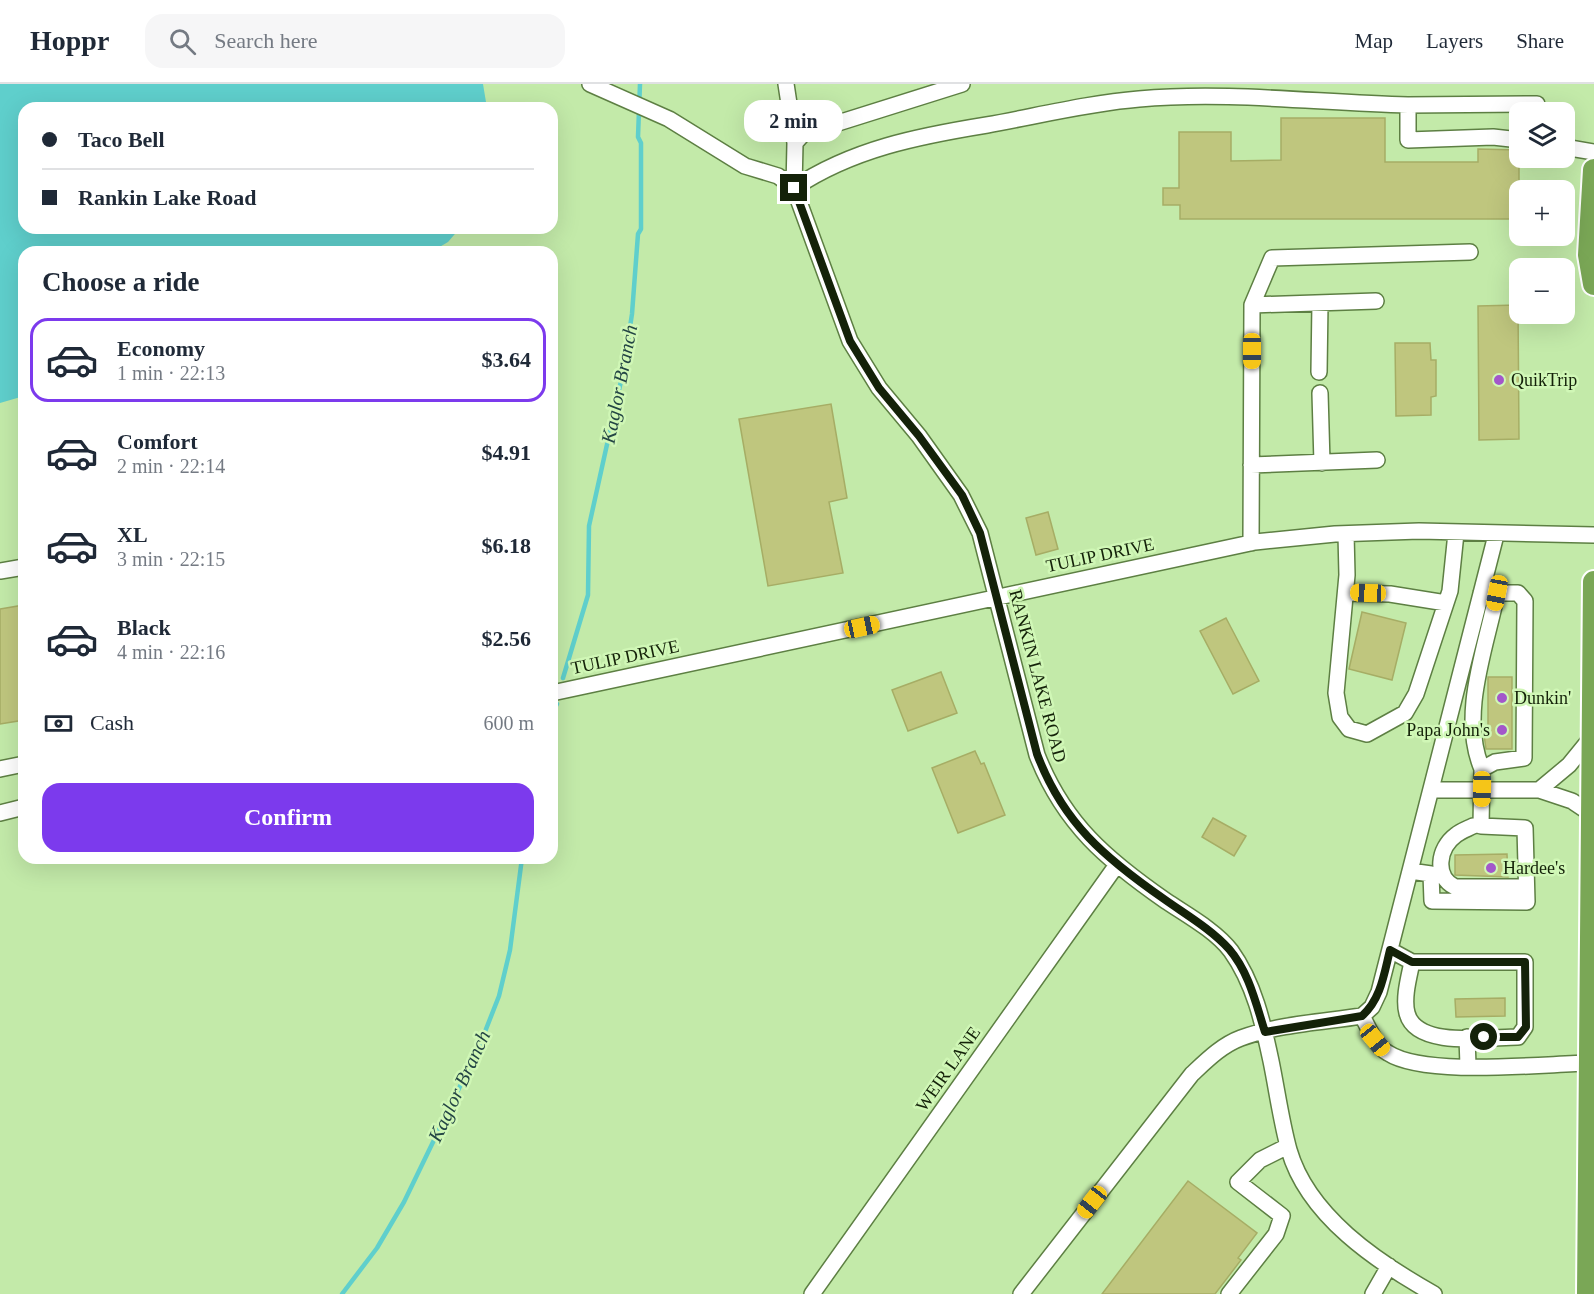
<!DOCTYPE html>
<html lang="en">
<head>
<meta charset="utf-8">
<style>
	:root { --surface:#fff; --page:#f6f6f7; --text:#1f2937; --muted:#747a83; --line:#e0e1e3; --accent:#7c3aed }
	body { margin:0; font-family:"Times New Roman",serif; background:var(--page); color:var(--text); height:100vh; display:flex; flex-direction:column; font-size:22px; white-space:nowrap }
	* { box-sizing:border-box; margin:0 }
	p { font-size:20px; color:var(--muted) }
	.icon { flex:none; width:33px; height:33px; fill:none; stroke:currentColor; stroke-width:2; stroke-linecap:round; stroke-linejoin:round }
	.map { position:relative; flex:1; overflow:hidden }
	.details { position:absolute; left:18px; top:162px; width:540px; height:618px; display:flex; flex-direction:column; background:var(--surface); border-radius:18px; box-shadow:0 6px 24px #0002 }
	.details>* { flex:none }
	.banner { position:absolute; left:18px; top:18px; width:540px; height:132px; border-radius:18px; box-shadow:0 6px 24px #0002; display:grid; align-content:center; height:132px; padding:0 24px; background:var(--surface) }
	.fabs { position:absolute; left:1509px; top:18px; display:grid; gap:12px }
	.fabs a { display:grid; place-items:center; width:66px; height:66px; border-radius:12px; background:var(--surface); box-shadow:0 6px 24px #0002; font-size:30px }
	.end { position:absolute; width:27px; height:27px; margin:-14px; border:8px solid #142209; background:#fff; box-shadow:0 0 0 3px #fff }
	.from { border-radius:50% }
	.bubble { position:absolute; height:42px; border-radius:18px; background:var(--surface); box-shadow:0 6px 24px #0002; font-size:20px; font-weight:800; line-height:42px; text-align:center }
	.car { position:absolute; width:18px; height:36px; margin:-18px -9px; border-radius:8px; box-shadow:0 0 4px 2px #0007; background:linear-gradient(#f5c518 24%,#345 0 40%,#f5c518 0 76%,#345 0 86%,#f5c518 0) }
	.banner b { display:flex; align-items:center; gap:21px; height:57px; font-size:22px }
	.banner b+b { border-top:2px solid var(--line) }
	.banner i { width:15px; height:15px; background:var(--text) }
	ul { padding:0; list-style:none }
	li { display:flex; align-items:center; gap:18px; height:84px; margin:0 12px 9px; padding:0 12px; border:3px solid transparent; border-radius:18px }
	li div { flex:1 }
	li b { display:block; font-size:22px }
	li em { font-style:normal; font-weight:800 }
	li.on { border-color:var(--accent) }
	li>.icon { width:54px; height:54px; stroke-width:1.5 }
	h2 { padding:0 24px; font-size:27px; line-height:72px }
	.pay { display:flex; align-items:center; gap:15px; height:66px; padding:0 24px; font-size:22px }
	.pay p { margin-inline-start:auto }
	.action { display:flex; gap:12px; margin-top:auto; padding:12px 24px }
	.action a { flex:1; height:69px; border-radius:18px; background:var(--accent); color:#fff; font-size:24px; font-weight:800; line-height:69px; text-align:center }
	header { display:flex; align-items:center; gap:36px; box-sizing:border-box; height:84px; padding:0 30px; background:var(--surface); border-bottom:2px solid var(--line) }
	header strong { font-size:28px }
	nav { display:flex; gap:33px; margin-inline-start:auto; font-size:21px }
	.search { width:420px; height:54px; background:var(--page); display:flex; align-items:center; gap:15px; box-sizing:border-box; padding:0 21px; border-radius:18px; color:var(--muted); font-size:22px }
	.map>svg:first-child { display:block }
	.water { fill:#5fcfcc }
	.lines { fill:none; stroke-linecap:round; stroke-linejoin:round }
	.stream { stroke:#5fcfcc; stroke-width:4.5 }
	.building { fill:#bfc67e; stroke:#a6ad65; stroke-width:1.5 }
	.minor-casing { stroke:#5d7f43; stroke-width:18 }
	.highway-casing { stroke:#fff; stroke-width:26 }
	.minor { stroke:#fff; stroke-width:15 }
	.highway { stroke:#7aa756; stroke-width:22 }
	.route { stroke:#142209; stroke-width:8 }
	.poi-dot { fill:#a357ca; stroke:#d0f7b6; stroke-width:2 }
	.labels { text-anchor:middle; stroke-width:5; stroke-linejoin:round; paint-order:stroke }
	.poi-label { font-size:18px; fill:#142209; stroke:#d0f7b6; text-anchor:start }
	.street-label { font-size:18px; fill:#142209; stroke:#d0f7b6 }
	.water-label { font-size:20px; font-style:italic; fill:#234544; stroke:#d0f7b6 }
</style>
</head>
<body>
<header>
<strong>Hoppr</strong>
<div class="search"><svg class="icon" aria-label="search" viewBox="0 0 24 24"><circle cx="10" cy="10" r="6"/><path d="M15 15l6 6"/></svg>Search here</div>
<nav><a>Map</a><a>Layers</a><a>Share</a></nav>
</header>
<div class="map">
<svg width="1594" height="1210" viewBox="0 0 1594 1210">
	<rect width="100%" height="100%" fill="#c3eaa9"/>
	<path class="water" d="M0,0H483L487,24H24V144H460L448,158L431,168H24V312L0,319Z"/>
	<g class="lines">
		<path class="stream" d="M563,594L588,511L589,442L623,288L632,230L638,150L641,145V59L638,53L640,0
			M552,629L557,620
			M342,1210L377,1164L404,1118L479,963L499,912L510,866L522,774"/>
	</g>
	<path class="building" d="M1281,34H1385V78H1478V65L1519,66V135H1180V121H1163V104H1179V48H1231V77L1281,76Z
		M1518,221L1519,355L1479,356L1478,222Z
		M1395,259H1430L1431,276H1436V312L1431,313V331L1396,332Z
		M831,320L847,414L829,418L843,489L768,502L739,335Z
		M1048,428L1058,465L1036,471L1026,434Z
		M24,521V636L0,640V525Z
		M1362,528L1406,539L1392,596L1349,585Z
		M1226,534L1259,597L1233,610L1200,547Z
		M941,588L957,629L908,647L892,606Z
		M1488,593H1512V665H1486L1483,643H1488Z
		M975,667L981,680L984,679L1005,731L958,749L932,684Z
		M1213,734L1246,752L1234,772L1202,753Z
		M1507,770L1508,793L1455,791V771Z
		M1505,914V932L1456,933L1455,915Z
		M1188,1097L1257,1149L1238,1174L1241,1176L1215,1210H1102Z"/>
	<g class="lines">
		<defs>
			<path id="minor" d="M590,0L669,35L745,82L778,92L794,104L850,257L879,304L919,352L961,411L980,449L1037,671C1064,740 1107,776 1166,817C1187,831 1216,847 1231,867C1254,899 1263,939 1271,977C1277,1006 1281,1037 1289,1066C1308,1132 1377,1178 1434,1210
				M786,0L795,59
				M1520,56L1493,53L1408,56V21L1537,20V28
				M1564,63L1594,68
				M794,104C852,65 919,52 987,41C1037,32 1089,19 1139,15C1228,7 1319,19 1408,21
				M794,104L795,59L803,50L962,0
				M1252,221L1272,174L1470,168
				M1319,288L1320,219
				M1320,309L1322,379
				M1251,381L1377,376
				M1346,450L1347,491L1336,609L1340,633L1349,645L1367,650L1405,629L1416,610L1450,507L1456,449
				M1251,459L1252,221L1376,217
				M0,487L24,483
				M1346,509L1390,510L1446,519
				M552,609L1255,458L1335,450L1419,447L1594,451
				M0,685L24,680
				M1482,685C1459,631 1486,564 1497,509
				M1431,706H1539L1572,717L1590,729
				M1539,706L1569,681L1591,654
				M0,729L24,723
				M1473,742C1467,745 1461,747 1456,751C1438,764 1434,793 1455,803H1526
				M1410,787L1431,790L1432,817L1527,818L1525,744L1481,742L1482,685L1495,678L1524,674L1525,517L1518,509H1481
				M1390,866L1412,878H1525V943L1518,953C1489,953 1416,965 1407,929C1403,914 1409,893 1412,878
				M1362,932C1369,944 1375,962 1388,969C1425,993 1542,980 1589,979
				M1467,953L1468,982
				M812,1210L1116,782
				M1021,1210L1192,990C1207,976 1222,961 1241,954C1279,940 1323,938 1362,932L1372,923L1379,908L1496,451
				M1229,1210L1276,1150L1282,1132L1238,1098L1260,1076L1288,1062
				M1373,1210L1389,1182"/>
			<path id="highway" d="M1594,86L1589,171L1594,200
				M1588,1210L1594,498"/>
		</defs>
		<use href="#minor" class="minor-casing"/>
		<use href="#highway" class="highway-casing"/>
		<use href="#minor" class="minor"/>
		<use href="#highway" class="highway"/>
	</g>
	<g class="lines">
		<path class="route" d="M794,104L850,257L879,304L919,352L962,411L980,449L1037,670C1063,739 1105,774 1164,815C1185,830 1211,845 1229,865C1249,888 1256,920 1265,948L1362,932C1381,915 1384,890 1390,866L1412,878H1525L1526,943L1518,953H1484"/>
	</g>
	<g class="poi-dot">
		<circle cx="1499" cy="296" r="6"/>
		<circle cx="1502" cy="614" r="6"/>
		<circle cx="1502" cy="646" r="6"/>
		<circle cx="1491" cy="784" r="6"/>
	</g>
	<g class="labels">
		<g class="poi-label">
			<text x="1511" y="302">QuikTrip</text>
			<text x="1514" y="620">Dunkin'</text>
			<text x="1490" y="652" text-anchor="end">Papa John's</text>
			<text x="1503" y="790">Hardee's</text>
		</g>
		<g class="street-label">
			<text transform="translate(1100 471) rotate(-12)" y="6">TULIP DRIVE</text>
			<text transform="translate(625 573) rotate(-12)" y="6">TULIP DRIVE</text>
			<text transform="translate(1038 592) rotate(75)" y="6">RANKIN LAKE ROAD</text>
			<text transform="translate(948 985) rotate(-55)" y="6">WEIR LANE</text>
		</g>
		<g class="water-label">
			<text transform="translate(619 300) rotate(-79)" y="7">Kaglor Branch</text>
			<text transform="translate(459 1002) rotate(-65)" y="7">Kaglor Branch</text>
		</g>
	</g>
</svg>
<div class="fabs">
<a><svg class="icon" aria-label="layers" viewBox="0 0 24 24"><path d="M12 4l9 5-9 5-9-5zM3 14l9 5 9-5"/></svg></a>
<a>+</a>
<a>−</a>
</div>
<i class="end from" style="left:1484px;top:953px"></i>
<i class="end" style="left:794px;top:104px"></i>
<div class="bubble" style="left:744px;top:16px;width:99px">2 min</div>
<i class="car" style="left:1252px;top:267px;rotate:180deg"></i>
<i class="car" style="left:1368px;top:509px;rotate:272deg"></i>
<i class="car" style="left:1497px;top:509px;rotate:191deg"></i>
<i class="car" style="left:862px;top:543px;rotate:78deg"></i>
<i class="car" style="left:1482px;top:705px;rotate:181deg"></i>
<i class="car" style="left:1375px;top:956px;rotate:141deg"></i>
<i class="car" style="left:1092px;top:1118px;rotate:218deg"></i>
<div class="banner">
<b><i class="from"></i>Taco Bell</b>
<b><i></i>Rankin Lake Road</b>
</div>
<section class="details">
<h2>Choose a ride</h2>
<ul>
<li class="on"><svg class="icon" aria-label="car" viewBox="0 0 24 24"><path d="M5 17H2v-5l4-1 3-4h7l3 4 3 1v5h-3M9 17h6M6 11h13"/><circle cx="7" cy="17" r="2"/><circle cx="17" cy="17" r="2"/></svg><div><b>Economy</b><p>1 min · 22:13</p></div><em>$3.64</em></li>
<li><svg class="icon" aria-label="car" viewBox="0 0 24 24"><path d="M5 17H2v-5l4-1 3-4h7l3 4 3 1v5h-3M9 17h6M6 11h13"/><circle cx="7" cy="17" r="2"/><circle cx="17" cy="17" r="2"/></svg><div><b>Comfort</b><p>2 min · 22:14</p></div><em>$4.91</em></li>
<li><svg class="icon" aria-label="car" viewBox="0 0 24 24"><path d="M5 17H2v-5l4-1 3-4h7l3 4 3 1v5h-3M9 17h6M6 11h13"/><circle cx="7" cy="17" r="2"/><circle cx="17" cy="17" r="2"/></svg><div><b>XL</b><p>3 min · 22:15</p></div><em>$6.18</em></li>
<li><svg class="icon" aria-label="car" viewBox="0 0 24 24"><path d="M5 17H2v-5l4-1 3-4h7l3 4 3 1v5h-3M9 17h6M6 11h13"/><circle cx="7" cy="17" r="2"/><circle cx="17" cy="17" r="2"/></svg><div><b>Black</b><p>4 min · 22:16</p></div><em>$2.56</em></li>
</ul>
<div class="pay"><svg class="icon" aria-label="cash" viewBox="0 0 24 24"><path d="M3 7h18v10H3z"/><circle cx="12" cy="12" r="2"/></svg>Cash<p>600 m</p></div>
<div class="action"><a>Confirm</a></div>
</section>
</div>
</body>
</html>
